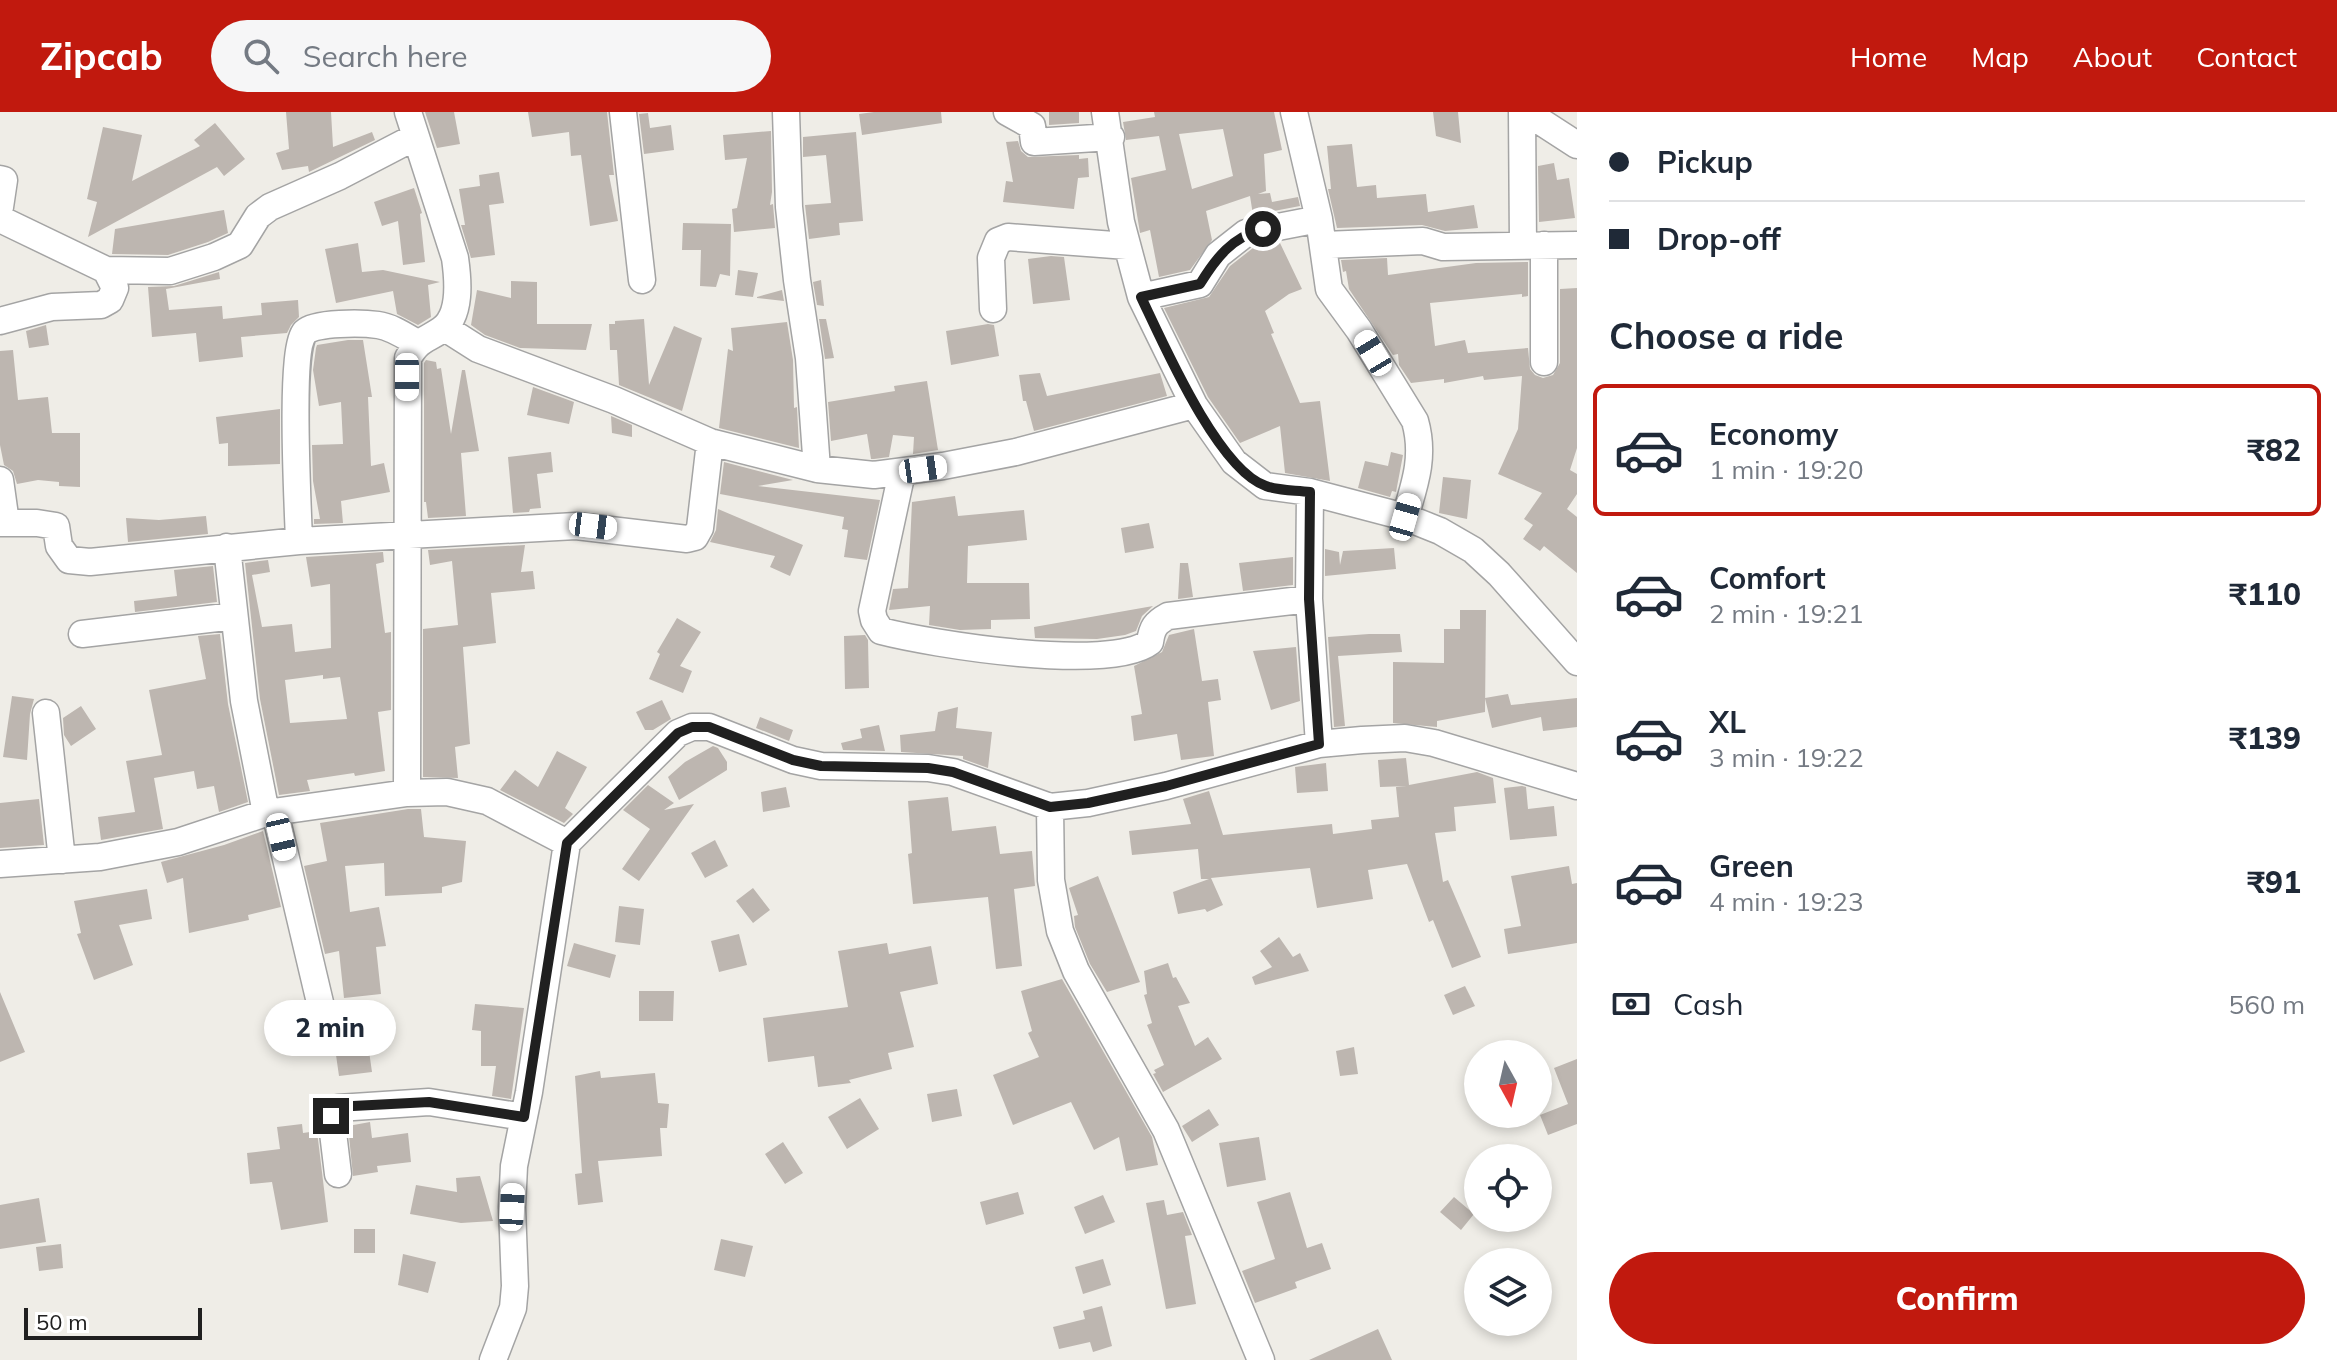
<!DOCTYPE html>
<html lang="en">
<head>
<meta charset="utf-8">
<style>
	:root { --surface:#fff; --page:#f6f6f7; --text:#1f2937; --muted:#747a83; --line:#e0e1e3; --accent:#c1190e }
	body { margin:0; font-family:Mulish,sans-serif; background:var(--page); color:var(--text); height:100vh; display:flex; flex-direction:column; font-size:30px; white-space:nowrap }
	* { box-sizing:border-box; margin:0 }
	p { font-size:26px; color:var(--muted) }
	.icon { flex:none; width:44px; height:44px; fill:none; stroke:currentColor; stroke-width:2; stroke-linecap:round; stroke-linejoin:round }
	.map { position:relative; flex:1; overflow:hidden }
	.panel { display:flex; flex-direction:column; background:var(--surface); width:760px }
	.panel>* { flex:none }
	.banner { display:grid; align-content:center; height:176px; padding:0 32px; background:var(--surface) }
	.needle { width:52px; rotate:172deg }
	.tools { position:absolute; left:1464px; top:928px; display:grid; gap:16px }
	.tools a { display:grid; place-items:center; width:88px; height:88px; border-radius:50%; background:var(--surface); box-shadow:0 4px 12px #0003; font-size:40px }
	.scale { position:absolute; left:24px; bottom:20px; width:178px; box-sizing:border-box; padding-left:8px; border:4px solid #202020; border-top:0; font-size:22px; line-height:28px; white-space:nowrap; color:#202020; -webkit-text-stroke:6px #fff; paint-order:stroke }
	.end { position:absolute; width:36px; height:36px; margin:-18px; border:10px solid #202020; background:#fff; box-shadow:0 0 0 4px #fff }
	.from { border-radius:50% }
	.bubble { position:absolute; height:56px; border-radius:28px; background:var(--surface); box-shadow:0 4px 12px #0003; font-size:26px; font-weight:800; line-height:56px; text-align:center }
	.car { position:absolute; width:24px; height:48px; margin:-24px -12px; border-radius:10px; box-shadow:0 0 6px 2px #0007; background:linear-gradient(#fff 24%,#345 0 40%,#fff 0 76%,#345 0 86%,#fff 0) }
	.banner b { display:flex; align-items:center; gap:28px; height:76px; font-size:30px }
	.banner b+b { border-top:2px solid var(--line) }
	.banner i { width:20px; height:20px; background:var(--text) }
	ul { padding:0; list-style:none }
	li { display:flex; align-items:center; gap:24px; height:132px; margin:0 16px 12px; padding:0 16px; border:4px solid transparent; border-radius:12px }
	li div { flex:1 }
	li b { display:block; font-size:30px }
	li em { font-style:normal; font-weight:800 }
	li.on { border-color:var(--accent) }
	li>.icon { width:72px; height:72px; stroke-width:1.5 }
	h2 { padding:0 32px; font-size:36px; line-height:96px }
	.pay { display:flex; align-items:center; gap:20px; height:88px; padding:0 32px; font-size:30px }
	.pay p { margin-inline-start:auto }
	.primary-button { display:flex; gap:16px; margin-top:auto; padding:16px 32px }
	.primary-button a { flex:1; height:92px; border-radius:48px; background:var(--accent); color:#fff; font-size:32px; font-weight:800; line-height:92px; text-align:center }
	header { display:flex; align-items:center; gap:48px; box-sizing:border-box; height:112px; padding:0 40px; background:var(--accent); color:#fff }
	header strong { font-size:38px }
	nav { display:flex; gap:44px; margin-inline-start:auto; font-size:28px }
	.search { width:560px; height:72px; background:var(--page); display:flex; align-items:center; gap:20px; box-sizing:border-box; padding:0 28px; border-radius:44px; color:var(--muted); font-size:30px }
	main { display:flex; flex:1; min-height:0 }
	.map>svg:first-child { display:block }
	.building { fill:#bdb6b0; fill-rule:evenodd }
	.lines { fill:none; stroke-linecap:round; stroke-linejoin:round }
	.minor-casing { stroke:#a4a4a4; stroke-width:29 }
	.minor { stroke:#fff; stroke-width:26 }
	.route { stroke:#202020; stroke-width:10 }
</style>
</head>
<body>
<header>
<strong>Zipcab</strong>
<div class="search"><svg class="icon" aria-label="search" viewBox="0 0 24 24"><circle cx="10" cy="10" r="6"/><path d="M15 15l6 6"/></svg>Search here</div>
<nav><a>Home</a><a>Map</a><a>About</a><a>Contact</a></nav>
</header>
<main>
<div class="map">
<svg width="1577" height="1248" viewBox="0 0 1577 1248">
	<rect width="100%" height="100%" fill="#efede7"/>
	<path class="building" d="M286,0H331L333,35L372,20L375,28L309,60L308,54L282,58L276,41L289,37Z
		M425,0H454L460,32L437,36Z
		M528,0H607L614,63H609L618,109L590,114L581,43L571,44L569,20L532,25Z
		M874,0H941L942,11L862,23L859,2Z
		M1049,0H1079V11L1049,13Z
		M1154,0H1274L1282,38L1264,42L1266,79L1258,82L1270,81L1272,90L1298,85L1300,94L1253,103L1250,84L1206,99L1212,128L1190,158L1159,165L1150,118L1140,121L1131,66L1166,58L1159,24L1126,28L1123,10L1155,5ZM1223,17L1233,64L1192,77L1179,22Z
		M1433,0H1458L1461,31L1436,24Z
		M648,1L650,16L671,13L674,38L644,42L639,2Z
		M215,11L245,47L224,64L217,55L88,125L97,90L87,87L103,15L142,23L132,69L200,34L194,28Z
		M771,19L772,80L770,93L773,92L775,116L734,120L732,97L737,96L747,46L725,48L723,23Z
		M856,20L863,109L839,111L840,123L809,127L805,93L831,91L826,43L803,45V25Z
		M1018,29L1021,39L1028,45L1079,43V47L1088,46L1089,65L1078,66L1074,97L1003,90L1006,69L1013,70L1006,30Z
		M1352,32L1357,75L1376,73L1377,86L1426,82L1428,100L1474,93L1478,116L1445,119L1422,113L1337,116L1328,77H1331L1327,34Z
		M1554,51L1557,68L1569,66L1575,106L1539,110L1538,54Z
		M499,60L504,91L489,93L495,143L471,146L461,113H465L459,77L480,74L479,63Z
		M414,76L422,101L420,102L425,150L403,153L398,109L382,114L374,90Z
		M224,98L228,121L208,130L168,143L112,142L115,117Z
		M683,111L731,112L730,164L720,162L716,175L700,174L701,138H682Z
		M358,131L362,160L383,158L440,170L428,173L431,205L418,213L397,202L393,179L336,191L325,137Z
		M1280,131L1302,177L1289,182L1265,199L1274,221L1271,222L1300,291L1320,289L1330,369L1285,361L1280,314L1240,331L1208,285L1164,196L1209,185L1230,154L1253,136Z
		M1051,144L1064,145L1070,188L1033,192L1028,147Z
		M1387,146L1388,163L1476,151L1528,150V184L1522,185V182L1430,191L1435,234L1465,228L1468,241L1528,236L1530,257L1535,263L1543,266L1553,263L1560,251V177L1577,176V336L1570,358L1577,362V382L1567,397L1577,405V461L1544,434L1540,439L1523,427L1533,413L1524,407L1542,381L1498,362L1518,317L1522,264L1484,268L1483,264L1444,271V267L1411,271L1399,253L1398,242L1393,243L1349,177L1346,159L1343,160L1341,148Z
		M738,158L758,161L753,185L735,183Z
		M219,160L220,167L166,177L169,198L222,194L223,207L262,203L261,191L298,188L299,205L291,213L287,221L241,225L243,245L199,250L196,221L152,225L148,175L174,174Z
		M821,168L824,194L817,193L813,170Z
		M511,169L537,170V212H592L586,238L520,236L485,223L471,213L477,178L511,186Z
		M782,178L784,189L757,186V185Z
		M644,207L649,273L674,214L702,226L682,299L619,273L617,238H610L609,212H615V209Z
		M819,207H826L834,246L825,247Z
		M787,210L793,248L794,296L797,295L799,336L719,316L728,237L733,239L731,216Z
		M988,212L994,213L999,244L951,253L946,219Z
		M46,213L49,233L29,236L26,219Z
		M348,228H363L372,285H368L371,354L384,351L390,380L341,389L343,411L314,412V407H320L313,369L312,333L343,332L341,290L319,294L313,258L316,236L317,233Z
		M13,238L18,288L48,285L52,321H80V375L59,374V370L38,368L17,372L13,359L4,353L0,333V239Z
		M426,248L436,250L437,257L441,256L451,322L462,258H465L479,339L461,341L466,404L428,406L426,390H424V251Z
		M1040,261L1047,284L1160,261L1167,284L1034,319L1026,289H1023L1019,263Z
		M927,269L938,338L913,342L914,325L893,323L889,345L874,347H871L867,322L831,329L828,290L895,279L894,274Z
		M533,275L574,290L569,312L527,303Z
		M280,297V352L228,354V331L219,332L216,305Z
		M611,304L632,313V325L612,321Z
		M551,340L553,360L537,362L541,396L530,397L529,400L513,401L508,345Z
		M1391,340L1403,343L1396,380L1392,379L1390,385L1358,376L1365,349L1388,354Z
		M724,350L793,368L758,374L880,388L867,448L844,445L848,418L842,417L844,405L720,382Z
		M1443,365L1471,368L1467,407L1439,401Z
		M955,384L958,404L1024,398L1027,428L968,434L967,471H1029L1030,507L991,508V517L960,518L929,513L930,494L889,498L893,477L908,476L912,390Z
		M718,397L803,433L790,464L770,455L775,444L710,430L716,418Z
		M206,404L208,422L128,430L126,406L159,408Z
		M1149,411L1154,436L1125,441L1121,416Z
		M525,433L521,460L533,459L535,477L491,481L496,531L463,535L470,632L455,635L458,666L423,665V517L458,513L452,449L430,453L428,438Z
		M1394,436L1396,457L1325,464V437L1339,440L1340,453L1343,439Z
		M383,440L384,450L376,452L385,521L391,520V598L378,600L385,659L355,664L354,661L307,668L310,679L279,683L260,587L245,451L268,448L270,460L252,463L262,515L292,512L295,540L331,536L330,472L311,475L306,445ZM323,563V567L340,565L347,607L290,611L285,568Z
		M1293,445V473L1243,479L1239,451Z
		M1180,451H1188L1193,485L1178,487Z
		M213,454L217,490L135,500L134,489L177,484L174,458Z
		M1153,494L1142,504L1136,519L1125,523L1097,527L1035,526L1034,515Z
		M1460,498H1486L1485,600L1437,609V615L1393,611V550L1444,551V517H1460Z
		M677,506L701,520L680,554L692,559L683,581L649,567L660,542L657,540Z
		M1194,517L1202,569L1218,567L1221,588L1208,590L1214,644L1181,648L1177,622L1134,629L1131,604L1142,602L1134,554L1162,540L1169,523Z
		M220,522L228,592L248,690L219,700L214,674L197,677L194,659L154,666L163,717L101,728L98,705L135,700L126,649L162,643L149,578L206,567L198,524Z
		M1369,522H1400L1402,540L1338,544L1345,614L1334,615L1328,525Z
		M865,523L868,528L869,576L845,577L844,524Z
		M1296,535L1300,589L1271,598L1253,539Z
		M1508,582L1511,593L1577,586V615L1543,619L1541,605L1492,616L1485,586Z
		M12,584L34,587L30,602L27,648L3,645Z
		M662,588L671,607L653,618H645L636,600Z
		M81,594L96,617L71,634L64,623L63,606Z
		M958,595L956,616L992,620L988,656L963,647V644L901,640L900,623L935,619L938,600Z
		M760,605L793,618L789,629L756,616Z
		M879,613L885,639L843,638L841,631L862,626L860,617Z
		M713,634L718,636L727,650V658L679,688L668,665L685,650Z
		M557,639L587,655L565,696L573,702L564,711L500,678L515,658L538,675Z
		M1406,646L1409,673L1477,660L1493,666L1496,691L1454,695L1456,719L1435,721L1443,770L1448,768L1481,845L1452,856L1433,808L1429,810L1407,752L1368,758L1373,787L1317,796L1310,756L1211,766L1223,793L1207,800L1205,797L1178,802L1173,780L1209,767H1201L1198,737L1132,743L1129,719L1191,712L1183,687L1209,679L1223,723L1332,712L1333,722L1372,717L1371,708L1399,705L1396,675L1407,674L1380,675L1378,648Z
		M1326,651L1328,679L1297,681L1295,655Z
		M648,673L674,691L664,698L694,692L639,769L622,757L650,717L623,698Z
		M1522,674L1526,675L1528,697L1554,694L1557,724L1510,728L1504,676Z
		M786,675L790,695L763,700L761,680Z
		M948,685L952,719L996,714L1000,742L1032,739L1035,774L1014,777L1022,854L996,857L988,785L913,792L908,742L912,741L908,689Z
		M39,687L44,733L0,736V691Z
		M408,697H421L424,725L466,729L462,770L442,775V781L385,784L384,751L345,754L350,800L379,795L386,834L376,835L381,882L344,886L339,839L325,842L304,754L327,749L320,711Z
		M263,719L281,795L248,803L249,808L189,821L183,766L167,771L161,750L224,733Z
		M715,728L728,754L705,766L691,741Z
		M1569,754L1572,772L1577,771V831L1508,842L1504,817L1521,814L1511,764Z
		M1098,764L1140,870L1107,880L1090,852L1075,815L1074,804L1078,803L1069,776Z
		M753,776L770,798L753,811L736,789Z
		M147,777L152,807L119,813L133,853L94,868L77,822L81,821L74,789Z
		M619,794L644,797L640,833L615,830Z
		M739,822L747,853L719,860L711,829Z
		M1279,825L1293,845L1300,841L1309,859L1255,873L1252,865L1272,855L1260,839Z
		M574,831L616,843L610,866L567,854Z
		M887,831L889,842L931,834L938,872L900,880L914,935L888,941L892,957L849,968L851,971L818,975L814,944L768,950L763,906L848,895L838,839Z
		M1168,851L1173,866L1176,865L1190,891L1178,894L1195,934L1208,925L1222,947L1163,980L1153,962L1156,961L1154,958L1164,953L1147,913L1152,911L1144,883L1147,882L1144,859Z
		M1062,867L1152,1025L1158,1053L1126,1059L1119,1025L1094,1038L1071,990L1013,1013L993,963L1039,945L1028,921L1032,919L1021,879Z
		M1465,874L1475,894L1453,903L1444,883Z
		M639,879H674L673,909H639Z
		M0,880L25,940L0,950Z
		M475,892L524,896L511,987L492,984L496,954H481V919L472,918Z
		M1354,935L1358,962L1340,964L1336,939Z
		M369,939L372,960L339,964L336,943Z
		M1577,947V1012L1548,1023L1540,1003L1568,992L1554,956Z
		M600,959L601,966L655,961L658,991L669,992L667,1016H660L662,1044L598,1049L603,1090L578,1093L575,1062L582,1061L575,964Z
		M957,977L962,1004L932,1010L927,982Z
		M860,986L879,1017L847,1037L828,1005Z
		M1209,997L1219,1013L1192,1030L1182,1014Z
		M370,1010L372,1026L408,1021L411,1050L377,1054L378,1060L353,1064L348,1014Z
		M302,1012L303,1021L317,1019L328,1110L281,1118L272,1070L250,1072L247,1041L280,1037L277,1015Z
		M1259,1025L1266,1068L1227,1075L1219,1031Z
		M783,1030L803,1061L785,1072L765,1042Z
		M480,1064L493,1109L461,1111L410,1102L416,1073L457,1080L456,1066Z
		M1018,1080L1024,1102L986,1113L980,1090Z
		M1290,1080L1307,1136L1322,1131L1331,1157L1295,1170L1297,1176L1255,1191L1242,1159L1275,1147L1257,1090Z
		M1103,1083L1115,1110L1085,1122L1074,1095Z
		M1454,1085L1474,1102L1461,1118L1440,1100Z
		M39,1086L46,1130L0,1137V1093Z
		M1164,1088L1167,1103L1183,1100L1192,1123L1185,1124L1196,1192L1166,1197L1146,1091Z
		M354,1117H375V1141H354Z
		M721,1127L753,1134L745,1165L714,1158Z
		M61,1132L63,1156L39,1159L36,1135Z
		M403,1142L436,1150L428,1181L398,1173Z
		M1103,1147L1111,1173L1083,1182L1075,1155Z
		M1102,1194L1112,1234L1093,1240L1090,1230L1059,1237L1053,1215L1085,1207L1083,1199Z
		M1378,1217L1392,1248H1309Z"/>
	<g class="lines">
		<defs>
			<path id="minor" d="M623,0L642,168
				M786,0L789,95L797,168L809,246L817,357
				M1007,0L1032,14L1034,30L1111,25
				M1105,0L1121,110L1141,185L1194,293L1234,350L1265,374L1310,380L1405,405L1440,419L1473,438L1499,462L1577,550
				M1294,0L1319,107L1329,177L1359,218L1415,309C1425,344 1415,372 1405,405
				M1522,0L1523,133
				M1526,0L1577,33
				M0,67L4,68L0,95
				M0,107L106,158L170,159L214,145L240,133L258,104L270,95L340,64L415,25
				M1324,133L1423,129L1443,135L1577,133
				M1544,133V250
				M1141,185L1200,172L1218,143L1246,121L1319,107
				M993,197L991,146L998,129L1008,125L1127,134
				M0,209L52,195L101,193L110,188L115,176L106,158
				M445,216L478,237L614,288L710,330L817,357L874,363L943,354L1016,340L1194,293
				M902,360L872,499L874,508L881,519C931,532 1110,561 1150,530C1152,516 1155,511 1168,504L1309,487
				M0,368L6,411
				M1310,380L1309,487L1319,632
				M0,411H37L56,414L59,434L69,448L90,450L299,429L576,414L687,427L695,425L700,416L710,330
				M299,429C298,396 289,237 305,220C315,210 363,211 378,213C392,215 405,224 417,231
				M227,435L244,589L266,701
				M82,522L234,504
				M46,601L62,748
				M407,681L408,246C419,227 425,229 441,218C462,204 458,167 455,146L408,0
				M1050,695L1051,768L1060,819L1076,859L1166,1018L1261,1248
				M275,700L322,899
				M0,752L100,745L178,730L266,701L407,681L447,680L487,689L567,731L678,621L692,615H709L793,648L821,654L928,656L953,660L1050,695L1088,691L1166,674L1319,632L1362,628L1405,626L1434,631L1577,674
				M338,1062L331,1004L338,996L429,990L524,1005
				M493,1248L513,1196L515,1174L512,1095L514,1054L529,980L567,731"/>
		</defs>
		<use href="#minor" class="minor-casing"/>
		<use href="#minor" class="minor"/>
	</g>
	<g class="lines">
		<path class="route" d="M331,1004L332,999L353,994L429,990L524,1005L567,731L678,621L692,615H709L793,648L821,654L928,656L953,660L1050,695L1088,691L1166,674L1319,632L1309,487L1310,380C1296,378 1279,379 1266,374C1218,358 1163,231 1141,185L1200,172C1216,146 1232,125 1263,117"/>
	</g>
</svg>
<div class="tools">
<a><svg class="needle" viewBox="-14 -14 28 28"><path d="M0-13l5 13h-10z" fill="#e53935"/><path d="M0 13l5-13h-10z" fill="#747a83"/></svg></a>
<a><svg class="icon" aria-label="locate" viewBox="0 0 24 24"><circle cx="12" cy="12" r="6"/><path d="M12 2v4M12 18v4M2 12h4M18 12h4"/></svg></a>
<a><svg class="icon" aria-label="layers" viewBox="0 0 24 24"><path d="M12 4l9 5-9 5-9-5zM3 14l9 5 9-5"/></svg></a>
</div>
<div class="scale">50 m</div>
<i class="end from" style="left:1263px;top:117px"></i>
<i class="end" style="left:331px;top:1004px"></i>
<div class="bubble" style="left:264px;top:888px;width:132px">2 min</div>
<i class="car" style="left:1373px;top:241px;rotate:329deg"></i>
<i class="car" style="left:407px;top:265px;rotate:180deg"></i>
<i class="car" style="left:923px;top:357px;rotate:82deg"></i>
<i class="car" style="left:1405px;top:405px;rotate:16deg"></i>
<i class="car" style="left:593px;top:414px;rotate:97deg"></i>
<i class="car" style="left:281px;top:725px;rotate:167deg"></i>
<i class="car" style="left:512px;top:1095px;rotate:3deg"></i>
</div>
<section class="panel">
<div class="banner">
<b><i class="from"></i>Pickup</b>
<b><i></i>Drop-off</b>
</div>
<h2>Choose a ride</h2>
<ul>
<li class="on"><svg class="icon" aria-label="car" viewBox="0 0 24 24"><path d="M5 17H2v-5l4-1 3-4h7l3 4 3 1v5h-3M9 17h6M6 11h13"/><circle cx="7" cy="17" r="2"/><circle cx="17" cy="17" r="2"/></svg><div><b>Economy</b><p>1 min · 19:20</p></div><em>₹82</em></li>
<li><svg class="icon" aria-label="car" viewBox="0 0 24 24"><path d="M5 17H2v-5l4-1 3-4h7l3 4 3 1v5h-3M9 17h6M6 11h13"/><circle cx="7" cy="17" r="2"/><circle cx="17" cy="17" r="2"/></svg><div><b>Comfort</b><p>2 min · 19:21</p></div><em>₹110</em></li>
<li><svg class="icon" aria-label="car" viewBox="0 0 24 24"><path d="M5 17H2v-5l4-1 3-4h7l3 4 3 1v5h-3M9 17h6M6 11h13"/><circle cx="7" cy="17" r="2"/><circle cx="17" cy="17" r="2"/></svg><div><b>XL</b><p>3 min · 19:22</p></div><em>₹139</em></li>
<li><svg class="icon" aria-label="car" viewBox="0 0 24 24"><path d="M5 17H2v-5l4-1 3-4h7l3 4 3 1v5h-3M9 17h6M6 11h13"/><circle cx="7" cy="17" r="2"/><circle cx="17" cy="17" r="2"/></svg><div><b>Green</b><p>4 min · 19:23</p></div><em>₹91</em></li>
</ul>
<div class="pay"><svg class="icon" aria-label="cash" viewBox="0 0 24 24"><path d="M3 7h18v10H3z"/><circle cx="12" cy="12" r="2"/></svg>Cash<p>560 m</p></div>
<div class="primary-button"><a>Confirm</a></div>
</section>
</main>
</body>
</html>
